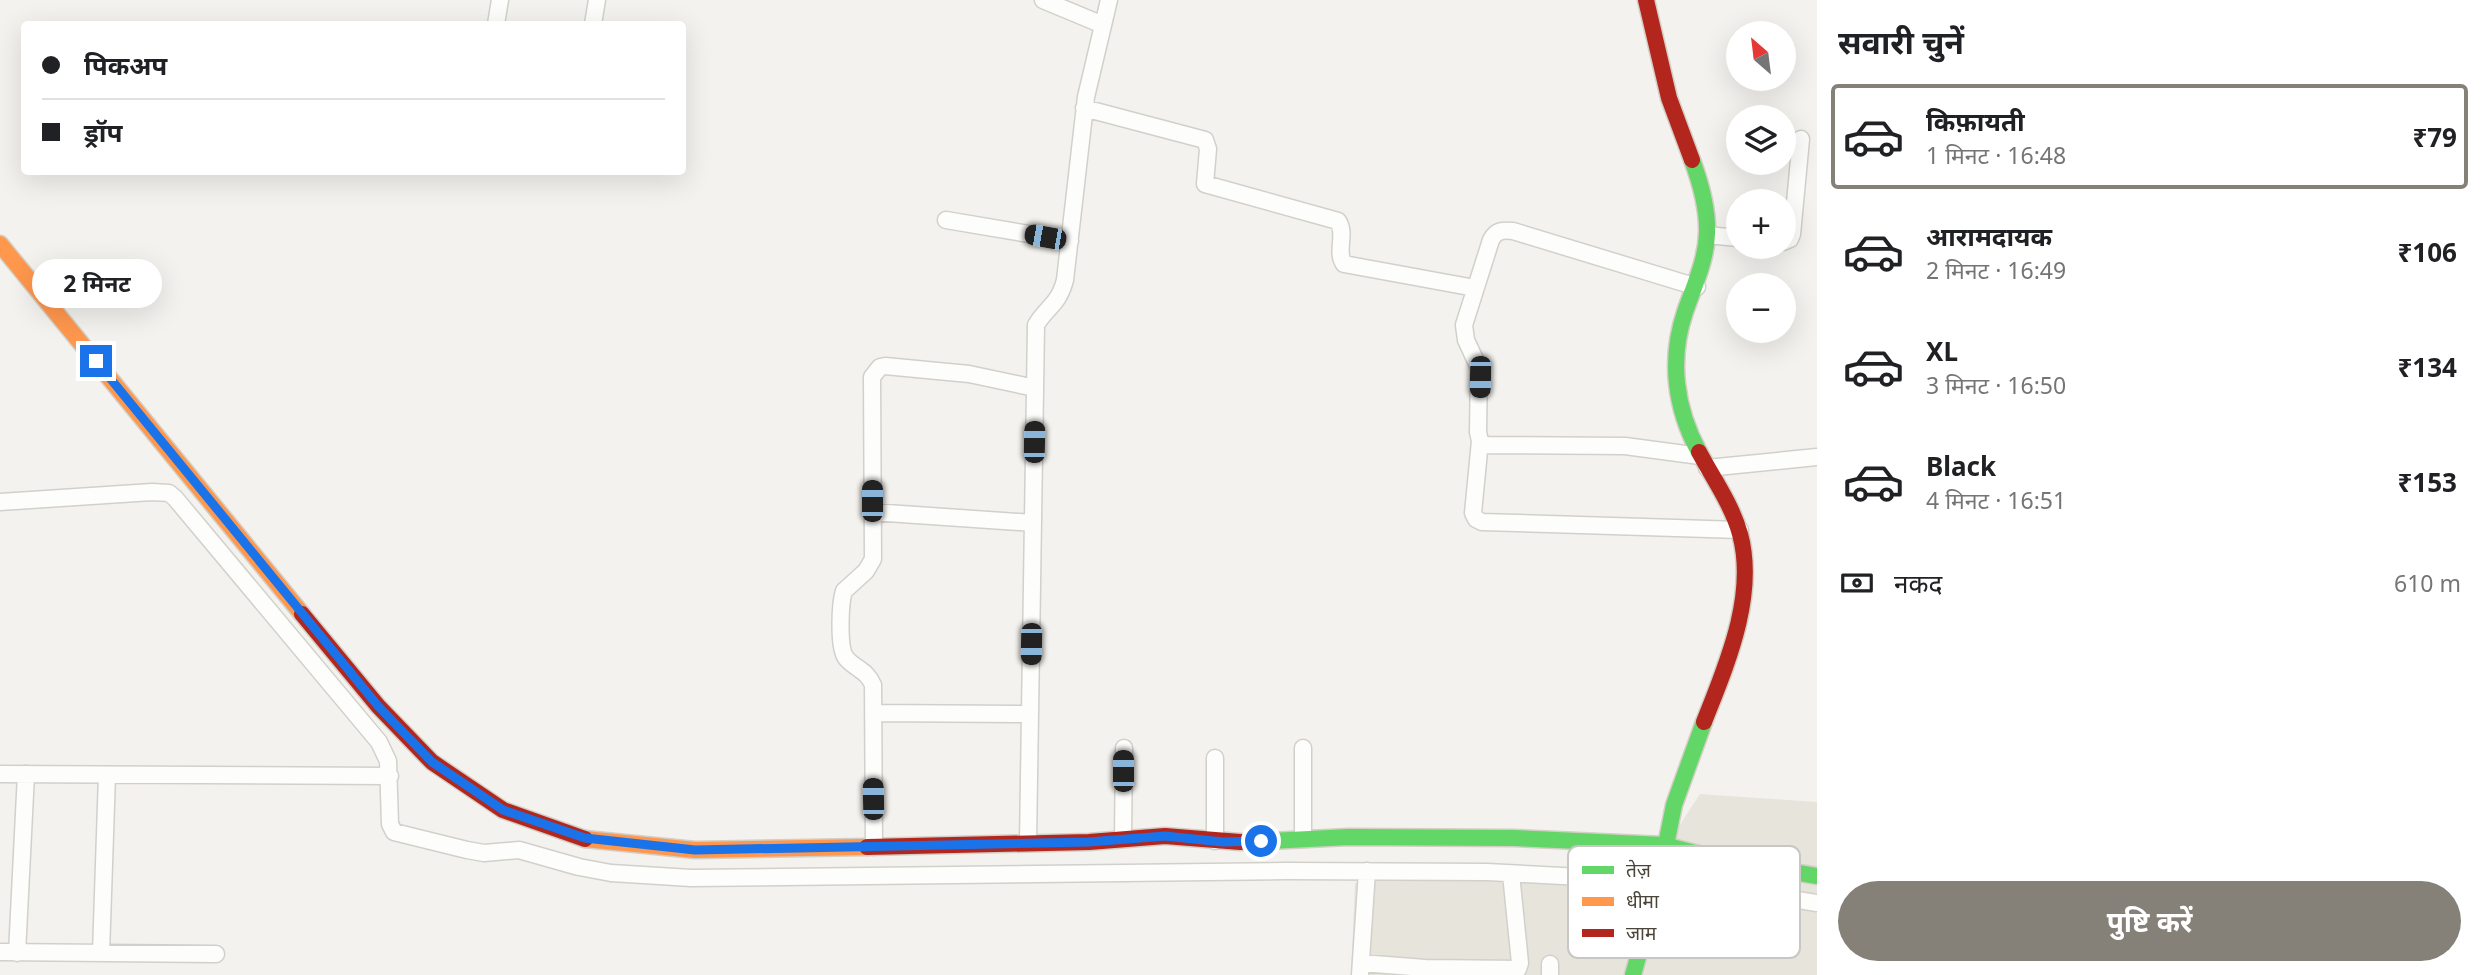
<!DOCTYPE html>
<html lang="hi">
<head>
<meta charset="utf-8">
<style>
	:root { --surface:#fff; --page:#f2f2f2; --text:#202124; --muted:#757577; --line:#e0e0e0; --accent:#868178 }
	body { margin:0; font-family:"Noto Sans","Noto Sans Devanagari",sans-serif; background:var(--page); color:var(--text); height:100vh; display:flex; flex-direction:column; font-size:26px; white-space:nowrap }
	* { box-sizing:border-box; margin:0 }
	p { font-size:23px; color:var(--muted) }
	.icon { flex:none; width:38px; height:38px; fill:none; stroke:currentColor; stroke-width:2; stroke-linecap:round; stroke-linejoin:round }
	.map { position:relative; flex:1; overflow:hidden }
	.panel { display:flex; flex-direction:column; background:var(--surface); width:665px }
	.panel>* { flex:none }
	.top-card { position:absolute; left:21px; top:21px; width:665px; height:154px; border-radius:7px; box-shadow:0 7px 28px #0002; display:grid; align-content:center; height:154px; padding:0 21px; background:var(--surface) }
	.needle { width:46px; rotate:332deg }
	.tools { position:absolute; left:1726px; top:21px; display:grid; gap:14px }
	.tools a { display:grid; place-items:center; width:70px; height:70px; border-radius:50%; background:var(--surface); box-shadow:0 7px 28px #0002; font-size:35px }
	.end { position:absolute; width:32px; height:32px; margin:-16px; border:9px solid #1a73e8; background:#fff; box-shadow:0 0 0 4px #fff }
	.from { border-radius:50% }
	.bubble { position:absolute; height:49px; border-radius:24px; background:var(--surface); box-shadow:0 7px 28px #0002; font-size:23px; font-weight:700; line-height:49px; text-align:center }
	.car { position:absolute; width:21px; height:42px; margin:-21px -10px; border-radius:9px; box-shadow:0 0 5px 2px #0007; background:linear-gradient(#222 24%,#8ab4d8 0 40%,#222 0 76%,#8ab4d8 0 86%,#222 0) }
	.top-card b { display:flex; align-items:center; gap:24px; height:66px; font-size:26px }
	.top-card b+b { border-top:2px solid var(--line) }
	.top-card i { width:18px; height:18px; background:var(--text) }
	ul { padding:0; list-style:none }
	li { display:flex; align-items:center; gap:21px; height:105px; margin:0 14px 10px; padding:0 7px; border:4px solid transparent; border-radius:7px }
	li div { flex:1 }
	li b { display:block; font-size:26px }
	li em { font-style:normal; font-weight:700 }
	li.on { border-color:var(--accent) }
	li>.icon { width:63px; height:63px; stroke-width:1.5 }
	h2 { padding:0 21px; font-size:32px; line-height:84px }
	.pay { display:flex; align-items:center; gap:18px; height:77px; padding:0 21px; font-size:26px }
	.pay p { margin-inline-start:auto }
	.action { display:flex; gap:14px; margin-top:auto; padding:14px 21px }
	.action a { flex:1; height:80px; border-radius:42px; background:var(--accent); color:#fff; font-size:28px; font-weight:700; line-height:80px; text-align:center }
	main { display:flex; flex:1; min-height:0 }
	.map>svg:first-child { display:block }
	.residential { fill:#e7e4dc }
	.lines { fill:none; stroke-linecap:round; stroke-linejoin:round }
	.street-casing { stroke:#d2d0cb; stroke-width:19 }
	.fast-casing { stroke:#d3cfc5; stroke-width:19 }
	.slow-casing { stroke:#d3cfc5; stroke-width:19 }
	.jam-casing { stroke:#d3cfc5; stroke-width:19 }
	.street { stroke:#fdfdfc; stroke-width:16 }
	.fast { stroke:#63d668; stroke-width:16 }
	.slow { stroke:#ff974d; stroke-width:16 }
	.jam { stroke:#b3261e; stroke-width:16 }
	.route { stroke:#1a73e8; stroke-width:9 }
	.key { fill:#fff; stroke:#c9c7c4; stroke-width:2 }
	.key-label { font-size:19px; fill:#4b4439 }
</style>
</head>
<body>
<main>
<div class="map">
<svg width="1817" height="975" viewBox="0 0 1817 975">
	<rect width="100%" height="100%" fill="#f4f2ee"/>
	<path class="residential" d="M1700,794L1817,802V975H1351L1355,883L1421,872L1641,884Z"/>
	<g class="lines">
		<defs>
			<path id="street" d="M1043,0L1103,25
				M496,24L500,0
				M593,24L597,0
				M1084,108L1205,140L1208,149L1205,184L1338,221C1347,235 1335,251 1344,264L1475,288
				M946,220L1070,241
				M1707,235L1738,238
				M1783,242L1790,239L1792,234L1801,139
				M1697,287L1513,231C1503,230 1496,230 1491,240L1464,325L1466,340L1479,368L1478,432L1480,441L1485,445L1625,446L1700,456
				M1480,441L1473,513L1476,519L1482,522L1740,530
				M1707,468L1817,457
				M0,502L152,492L169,493L175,498L379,742L388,761L390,824L394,832L467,850L484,853L519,850L579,867L611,873L691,878L1286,871L1487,872L1659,881L1736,890L1817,903
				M872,512L1033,523
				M874,713L1030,714
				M1303,748V839
				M0,774L390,776
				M1123,838L1124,748
				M1215,841V758
				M1028,843L1036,325C1047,306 1058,306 1065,280L1086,97L1109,0
				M874,847L873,685C867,670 855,669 846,658C838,648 840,603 844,591L866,571L873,559L872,377L880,367L885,366L969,374L1035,388
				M0,952L216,954
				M17,953L26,774
				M101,953L107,775
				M1361,963L1425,968L1518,969L1520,963L1511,874
				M1550,964V975
				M1360,975L1367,871"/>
			<path id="fast" d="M1692,160C1701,184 1708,209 1707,234C1706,261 1694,286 1685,312C1669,359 1675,408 1699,452
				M1268,841L1348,837L1513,838L1664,845L1722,860L1817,876
				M1633,975L1657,890L1674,805L1704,722"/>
			<path id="slow" d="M0,244L302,614
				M585,839L695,850L867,847"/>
			<path id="jam" d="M1646,0L1669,98L1692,160
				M1699,452C1713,478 1732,505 1740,534C1757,596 1726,666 1704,722
				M302,614L378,706L432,762L503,810L585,839
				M867,847L1089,842L1165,836L1240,842L1268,841"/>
		</defs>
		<use href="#street" class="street-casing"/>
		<use href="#fast" class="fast-casing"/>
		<use href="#slow" class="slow-casing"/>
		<use href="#jam" class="jam-casing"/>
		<use href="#street" class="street"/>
		<use href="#fast" class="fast"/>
		<use href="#slow" class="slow"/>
		<use href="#jam" class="jam"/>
	</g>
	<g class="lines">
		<path class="route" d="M96,361L378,706L432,762L503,810L585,838L695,850L1089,842L1165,836L1223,842L1261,841"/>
	</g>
	<rect x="1568" y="846" width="232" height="112" rx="10" class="key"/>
	<rect x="1582" y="866" width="32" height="8" fill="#63d668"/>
	<rect x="1582" y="897" width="32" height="9" fill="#ff974d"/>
	<rect x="1582" y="929" width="32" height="8" fill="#b3261e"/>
	<g class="key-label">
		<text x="1626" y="877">तेज़</text>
		<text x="1626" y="908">धीमा</text>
		<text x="1626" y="940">जाम</text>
	</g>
</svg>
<div class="tools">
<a><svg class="needle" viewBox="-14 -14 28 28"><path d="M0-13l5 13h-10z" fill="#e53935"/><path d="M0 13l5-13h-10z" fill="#757577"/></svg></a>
<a><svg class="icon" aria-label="layers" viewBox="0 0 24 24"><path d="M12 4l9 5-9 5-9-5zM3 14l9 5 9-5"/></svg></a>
<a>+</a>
<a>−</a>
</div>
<i class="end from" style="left:1261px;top:841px"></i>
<i class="end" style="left:96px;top:361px"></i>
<div class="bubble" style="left:32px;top:259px;width:130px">2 मिनट</div>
<i class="car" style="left:1045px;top:237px;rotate:280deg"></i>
<i class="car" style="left:1480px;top:377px;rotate:181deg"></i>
<i class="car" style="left:1034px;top:442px;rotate:1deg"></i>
<i class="car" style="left:872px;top:501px;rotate:0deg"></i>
<i class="car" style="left:1031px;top:644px;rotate:181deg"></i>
<i class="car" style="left:1123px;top:771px;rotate:0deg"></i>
<i class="car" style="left:873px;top:799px;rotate:359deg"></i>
<div class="top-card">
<b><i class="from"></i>पिकअप</b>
<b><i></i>ड्रॉप</b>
</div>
</div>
<section class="panel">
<h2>सवारी चुनें</h2>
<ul>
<li class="on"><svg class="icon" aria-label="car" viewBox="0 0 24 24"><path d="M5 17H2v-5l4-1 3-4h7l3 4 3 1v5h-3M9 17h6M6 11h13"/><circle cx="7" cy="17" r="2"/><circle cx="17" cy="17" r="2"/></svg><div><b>किफ़ायती</b><p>1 मिनट · 16:48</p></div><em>₹79</em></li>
<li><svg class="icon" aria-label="car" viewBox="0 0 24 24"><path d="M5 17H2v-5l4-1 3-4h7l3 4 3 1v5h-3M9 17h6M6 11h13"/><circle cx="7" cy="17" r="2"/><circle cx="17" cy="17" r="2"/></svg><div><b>आरामदायक</b><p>2 मिनट · 16:49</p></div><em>₹106</em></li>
<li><svg class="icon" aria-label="car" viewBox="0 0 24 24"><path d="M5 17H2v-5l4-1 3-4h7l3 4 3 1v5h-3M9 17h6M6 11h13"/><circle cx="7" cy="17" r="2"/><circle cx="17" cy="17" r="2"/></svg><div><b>XL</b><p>3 मिनट · 16:50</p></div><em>₹134</em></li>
<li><svg class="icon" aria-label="car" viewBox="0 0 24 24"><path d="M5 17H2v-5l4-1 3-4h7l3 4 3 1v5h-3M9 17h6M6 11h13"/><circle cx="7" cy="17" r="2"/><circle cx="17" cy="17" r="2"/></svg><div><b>Black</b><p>4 मिनट · 16:51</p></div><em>₹153</em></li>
</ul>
<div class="pay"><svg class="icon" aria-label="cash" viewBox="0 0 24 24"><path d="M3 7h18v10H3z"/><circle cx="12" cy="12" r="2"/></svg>नकद<p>610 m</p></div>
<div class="action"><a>पुष्टि करें</a></div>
</section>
</main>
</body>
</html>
